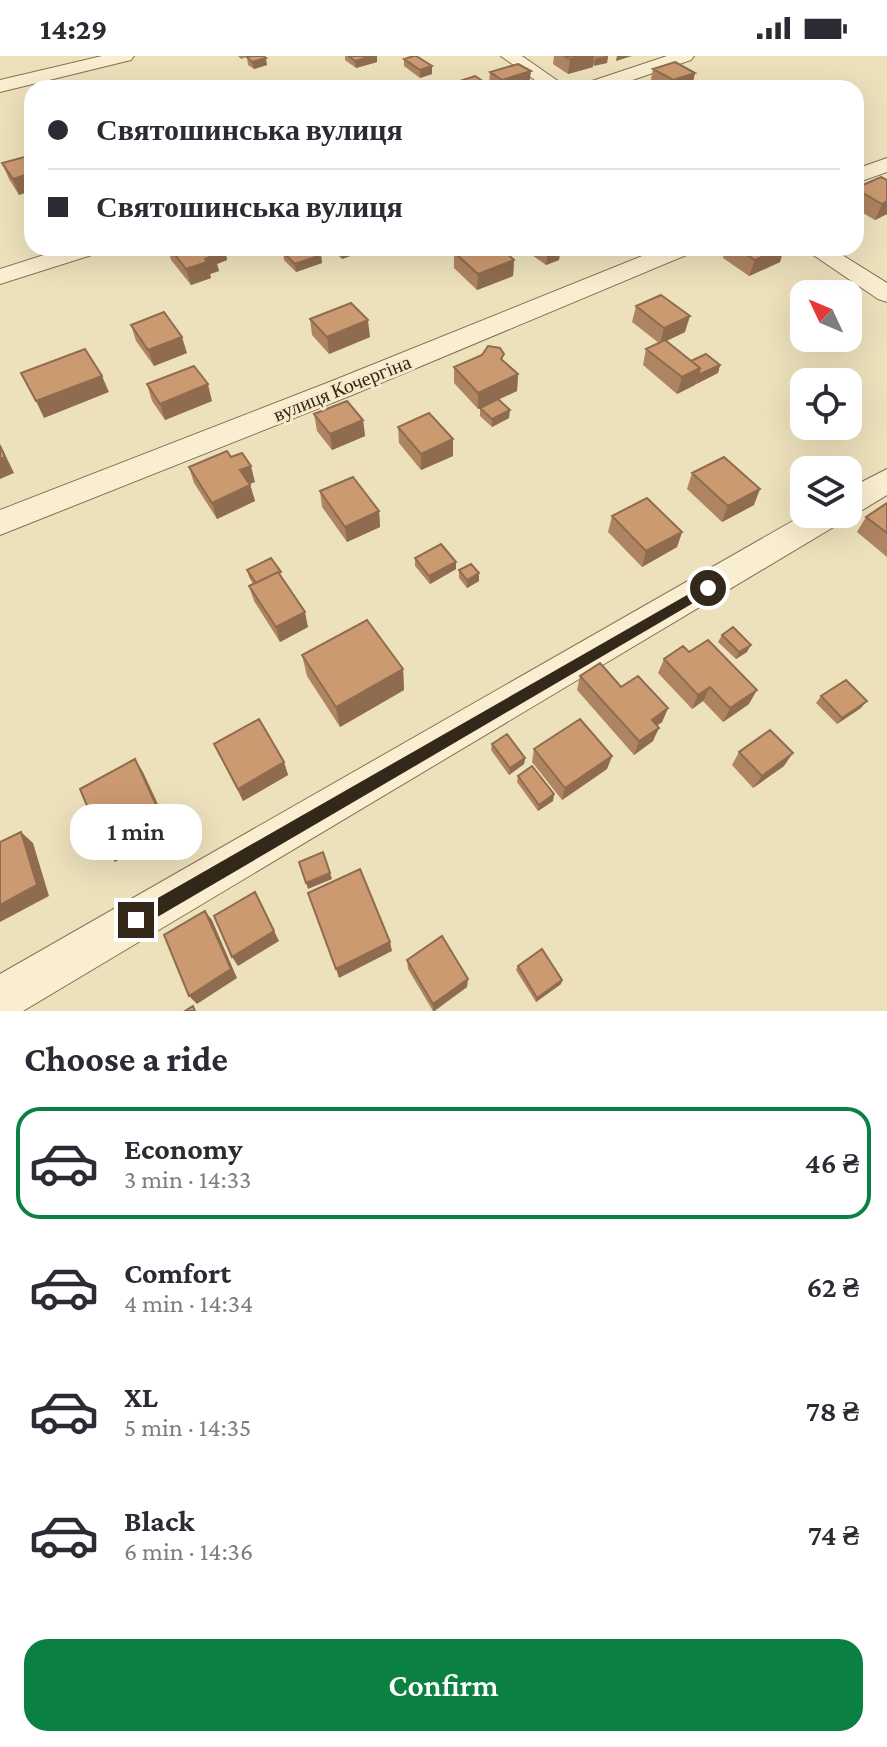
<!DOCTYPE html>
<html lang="en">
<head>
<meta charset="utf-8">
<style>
	:root { --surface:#fff; --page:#f2f2f3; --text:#2b2b33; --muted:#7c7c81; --line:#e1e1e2; --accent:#0b8043 }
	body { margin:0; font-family:"Crimson Pro",serif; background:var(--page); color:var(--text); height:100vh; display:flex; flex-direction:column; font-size:30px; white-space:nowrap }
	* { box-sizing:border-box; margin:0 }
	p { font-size:26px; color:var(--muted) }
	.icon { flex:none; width:44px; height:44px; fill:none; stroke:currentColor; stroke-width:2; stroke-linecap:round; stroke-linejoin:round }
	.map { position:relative; height:955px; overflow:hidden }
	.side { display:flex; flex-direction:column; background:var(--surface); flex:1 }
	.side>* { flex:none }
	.guide { position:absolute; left:24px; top:24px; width:840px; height:176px; border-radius:24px; box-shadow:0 8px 32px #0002; display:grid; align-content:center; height:176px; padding:0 24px; background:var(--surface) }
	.needle { width:52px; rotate:314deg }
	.buttons { position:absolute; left:790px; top:224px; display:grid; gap:16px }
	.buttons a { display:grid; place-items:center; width:72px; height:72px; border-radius:16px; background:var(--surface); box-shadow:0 8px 32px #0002; font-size:40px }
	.end { position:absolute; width:36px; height:36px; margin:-18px; border:10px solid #34281b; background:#fff; box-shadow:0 0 0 4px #fff }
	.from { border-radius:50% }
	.bubble { position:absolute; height:56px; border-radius:24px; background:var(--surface); box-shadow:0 8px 32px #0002; font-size:26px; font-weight:600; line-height:56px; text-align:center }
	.guide b { display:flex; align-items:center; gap:28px; height:76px; font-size:30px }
	.guide b+b { border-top:2px solid var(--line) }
	.guide i { width:20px; height:20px; background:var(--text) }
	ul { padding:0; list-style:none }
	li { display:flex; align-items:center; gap:24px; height:112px; margin:0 16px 12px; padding:0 8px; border:4px solid transparent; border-radius:24px }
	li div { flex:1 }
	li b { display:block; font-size:30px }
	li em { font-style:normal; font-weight:600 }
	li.active { border-color:var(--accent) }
	li>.icon { width:72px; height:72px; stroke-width:1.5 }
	h2 { padding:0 24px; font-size:36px; line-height:96px }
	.primary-button { display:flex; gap:16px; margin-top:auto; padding:16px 24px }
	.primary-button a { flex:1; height:92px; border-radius:24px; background:var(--accent); color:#fff; font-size:32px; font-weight:600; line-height:92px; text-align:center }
	.status { display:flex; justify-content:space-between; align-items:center; height:56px; padding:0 40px; background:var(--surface); direction:ltr }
	.status svg { height:22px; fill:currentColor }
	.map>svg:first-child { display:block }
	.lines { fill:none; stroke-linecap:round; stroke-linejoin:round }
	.minor-casing { stroke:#857056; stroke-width:2 }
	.minor { fill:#f9eecf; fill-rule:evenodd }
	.wall { fill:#af8461 }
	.shaded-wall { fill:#8f6c4f }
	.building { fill:#cc9a71; stroke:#8f6c4f; stroke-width:2 }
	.route { fill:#34281b }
	.labels { text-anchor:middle; stroke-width:6; stroke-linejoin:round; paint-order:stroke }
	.street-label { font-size:20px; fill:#34281b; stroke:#f5ebcb }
</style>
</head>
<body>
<div class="status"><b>14:29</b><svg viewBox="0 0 49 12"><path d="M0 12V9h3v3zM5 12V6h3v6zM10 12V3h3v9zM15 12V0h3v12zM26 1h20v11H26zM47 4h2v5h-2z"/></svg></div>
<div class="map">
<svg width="887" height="955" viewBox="0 0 887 955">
	<rect width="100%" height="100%" fill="#ede1bc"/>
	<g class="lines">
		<defs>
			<path id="minor" d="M102,0H134L131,4L0,36V24Z
				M501,0H522L568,32H546Z
				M667,0H694L691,4L609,32H581L583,28Z
				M887,102V116L856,127V113Z
				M66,192H102L98,197L0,228V213Z
				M662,192H695L691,197L352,339L0,479V454L332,325Z
				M803,192H831L887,227V246L878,243Z
				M887,413V439L859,456L846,459L842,466L23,955H0V918L805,458H848V433Z"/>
		</defs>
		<use href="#minor" class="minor-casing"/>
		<use href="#minor" class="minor"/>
	</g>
	<path class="wall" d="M238,0H263L267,9L254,13L248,9L247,1L241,3Z
		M345,0H377V6L356,12L345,4Z
		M554,0H608L607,7L593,9V11L568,18L553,8Z
		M404,3L432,18L420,22L404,10Z
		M653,13L692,32H657L650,28Z
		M490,16L529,30L525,32H447V29H489Z
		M32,99L19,139L9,123L2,107Z
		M881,121L887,158L875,164L856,153V132Z
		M168,192H225L227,204L217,208L219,215L210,218L211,222L191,229L171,204Z
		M330,192H372L342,203Z
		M522,192H570L560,197L559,204L546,209Z
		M725,192H784L780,206L749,220L723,202Z
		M494,194L514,204L513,220L477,234L454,212V196Z
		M283,196L321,199L322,207L296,216L284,204Z
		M636,250L685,276L666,285L691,305L720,309L718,317L677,338L643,309L646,293L659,287L632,266Z
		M310,263L370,281L329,298L312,279Z
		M131,269L187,297L154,310L136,285Z
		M504,305L518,318L517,335L499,343L509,362L492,371L480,360V352L478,353L454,327V311Z
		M147,328L212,345L165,364L152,345Z
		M314,358L363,364L365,380L332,394L317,375Z
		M398,371L453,383V400L421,414L399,387Z
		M231,401L255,426L250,428L255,445L217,463L194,427L189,411Z
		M692,417L754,449L722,466L687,433Z
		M320,435L379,455L380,471L347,486L322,451Z
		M887,447V501L857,476L866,461Z
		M612,460L682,476L677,491L642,511L608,476Z
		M415,502L456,506V513L430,528L415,510Z
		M247,514L282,522L308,571L280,586L254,545L249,530L253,528L249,521Z
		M459,514L479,517V525L467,532L459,522Z
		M722,579L747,596L736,603L718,586Z
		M689,596L749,648L723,666L703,645L692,653L658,617L664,603Z
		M302,599L403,613L404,634L340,671L307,620Z
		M580,620L621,631L668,652L662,666L657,670L653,685L634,699L577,634Z
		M821,640L861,652L837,668L816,647Z
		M214,688L284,706L288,719L243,745Z
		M492,688L525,702L524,708L509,719L491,694Z
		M534,693L612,700L607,713L562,744L532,706Z
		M739,696L784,710L753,732L732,709Z
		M518,720L554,738L553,745L538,755L517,726Z
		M407,904L467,931L435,955H433L408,913Z
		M518,910L562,924L561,928L536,946L516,914Z"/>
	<path class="shaded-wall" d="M372,0H377V6L356,12L355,5Z
		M582,0H594L593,11L568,18L570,3Z
		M605,0H608L607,7L594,10L595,3Z
		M617,0H632L616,5Z
		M266,2L267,9L254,13L252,6Z
		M432,10V18L420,22V14Z
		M531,15L529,30L525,32H502V24Z
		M695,17L692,32H671L673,24Z
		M32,117V135L19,139L13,123Z
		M887,145V158L875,164L882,148Z
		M212,192H225L227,204L217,208L219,215L210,218L211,222L191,229L186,213L205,203L210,193Z
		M340,192H372L342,203Z
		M550,192H570L560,197L559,204L546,209L548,193Z
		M781,192H784L780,206L749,220L755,204Z
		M321,199L322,207L296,216L295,208Z
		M514,204L513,220L477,234L478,218Z
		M690,260L685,276L660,288L664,272Z
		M368,264L370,281L329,298L327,281Z
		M182,281L187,297L154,310L148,294Z
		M720,309L718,317L696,328L698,319Z
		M700,312L695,329L677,338L682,321Z
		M518,318L517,335L478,353V337Z
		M102,320L109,336L44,362L36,345Z
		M208,328L212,345L165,364L160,348Z
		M510,354L509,362L492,371V363Z
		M363,364L365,380L332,394L330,378Z
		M453,383V400L421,414V398Z
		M0,388L14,417L0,423Z
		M251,410L255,426L244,430L240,414Z
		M250,429L255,445L217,463L212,447Z
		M760,433L754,449L722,466L728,450Z
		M379,455L380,471L347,486L345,471Z
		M682,476L677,491L642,511L646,495Z
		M456,506V513L430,528L429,520Z
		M479,517V525L467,532V524Z
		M305,556L308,571L280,586L276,571Z
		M751,589L747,596L736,603L739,596Z
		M403,613L404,634L340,671L336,651Z
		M710,631L703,645L692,653L698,639Z
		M757,634L749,648L723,666L730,652Z
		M867,645L861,652L837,668L842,662Z
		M668,652L662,666L646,677L652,664Z
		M659,672L653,685L634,699L639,685Z
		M793,697L784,710L753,732L762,720Z
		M612,700L607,713L562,744L565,732Z
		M525,702L524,708L509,719L510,712Z
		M135,703L143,716L170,774L115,806L106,795Z
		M284,706L288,719L243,745L238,733Z
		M554,738L553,745L538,755L539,749Z
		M21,776L33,787L49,840L0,866V849Z
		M330,817L332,823L308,833L306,827Z
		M255,836L279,885L238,910L232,901Z
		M205,855L212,864L237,922L197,948L189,940Z
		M390,886L392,895L339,922L336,913Z
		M468,923L467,931L433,955V948Z
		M562,924L561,928L536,946L537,942Z"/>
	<path class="building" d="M252,0H263L266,2L252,6L247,1Z
		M349,0H372L355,5Z
		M414,0H416L432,10L420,14L404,3Z
		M564,0H582L570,3Z
		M675,6L695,17L673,24L653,13Z
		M518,8L531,15L502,24L490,16Z
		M475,20L490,30L484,32H451L447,29Z
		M32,99V117L13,123L2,107Z
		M881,121L887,124V145L882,148L856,133V132Z
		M170,192H212L210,193L215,199L205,203L207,206L186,213Z
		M293,192H314L321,199L295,208L283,196Z
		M465,192H492L494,194L501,192L514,204L478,218L454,196Z
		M736,192H781L755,204Z
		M661,239L690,260L664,272L636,250Z
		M351,247L368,264L327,281L310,263Z
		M164,256L182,281L148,294L131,269Z
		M665,284L700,312L682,321L646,293Z
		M488,290L500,292L504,298L501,303L518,318L478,337L454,311L482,299Z
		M85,293L102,320L36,345L21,317Z
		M706,298L720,309L698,319L700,312L691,305Z
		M194,310L208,328L160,348L147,328Z
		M498,343L510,354L492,363L480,352Z
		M347,345L363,364L330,378L314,358Z
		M429,357L453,383L421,398L398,371Z
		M0,390L5,401L0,403Z
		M227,395L231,401L242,397L251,410L240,414L250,429L212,447L189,411Z
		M724,401L760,433L728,450L692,417Z
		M353,421L379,455L345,471L320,435Z
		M647,442L682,476L646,495L612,460Z
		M887,447V477L866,461Z
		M441,488L456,506L429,520L415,502Z
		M271,502L281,516L279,517L278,516L256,527L247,514Z
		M471,508L479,517L467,524L459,514Z
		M278,516L305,556L276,571L249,530Z
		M367,564L403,613L336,651L302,599Z
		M733,571L751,589L739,596L722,579Z
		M708,584L757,634L730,652L710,631L698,639L664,603L683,590L689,596Z
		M600,607L621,631L638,620L668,652L652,664L659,672L639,685L580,620Z
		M846,624L867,645L842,662L821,640Z
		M259,663L284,706L238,733L214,688Z
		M580,663L612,700L565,732L534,693Z
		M770,674L793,697L762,720L739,696Z
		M507,678L525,702L510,712L492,688Z
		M135,703L162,762L106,795L80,733Z
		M532,710L554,738L539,749L518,720Z
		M21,776L37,829L0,849V786Z
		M323,796L330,817L306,827L299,806Z
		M360,813L390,886L336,913L308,837Z
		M255,836L274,875L232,901L214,860Z
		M205,855L231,913L189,940L164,879Z
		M442,880L468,923L433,948L407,904Z
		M542,893L562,924L537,942L518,910Z
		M193,950L195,955H185Z"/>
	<path class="route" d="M708,527L712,528V536L142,870L136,873L130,870L127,864L130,858Z"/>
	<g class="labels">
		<g class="street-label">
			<text transform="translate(342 332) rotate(-22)" y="7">вулиця Кочергіна</text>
		</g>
	</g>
</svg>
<div class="buttons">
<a><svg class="needle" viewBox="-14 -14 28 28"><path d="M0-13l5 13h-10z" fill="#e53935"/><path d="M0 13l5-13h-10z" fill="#7c7c81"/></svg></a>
<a><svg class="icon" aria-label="locate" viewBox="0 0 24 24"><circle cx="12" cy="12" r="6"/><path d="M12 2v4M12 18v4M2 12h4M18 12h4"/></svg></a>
<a><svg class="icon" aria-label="layers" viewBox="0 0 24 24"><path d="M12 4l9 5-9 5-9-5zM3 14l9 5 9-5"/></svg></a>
</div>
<i class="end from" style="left:708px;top:532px"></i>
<i class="end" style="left:136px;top:864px"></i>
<div class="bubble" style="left:70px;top:748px;width:132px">1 min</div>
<div class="guide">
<b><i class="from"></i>Святошинська вулиця</b>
<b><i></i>Святошинська вулиця</b>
</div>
</div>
<section class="side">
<h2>Choose a ride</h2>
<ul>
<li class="active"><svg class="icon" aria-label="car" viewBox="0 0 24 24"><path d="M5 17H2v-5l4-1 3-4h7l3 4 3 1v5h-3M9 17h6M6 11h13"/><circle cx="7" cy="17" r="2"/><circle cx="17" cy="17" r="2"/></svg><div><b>Economy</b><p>3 min · 14:33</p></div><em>46 ₴</em></li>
<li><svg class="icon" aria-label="car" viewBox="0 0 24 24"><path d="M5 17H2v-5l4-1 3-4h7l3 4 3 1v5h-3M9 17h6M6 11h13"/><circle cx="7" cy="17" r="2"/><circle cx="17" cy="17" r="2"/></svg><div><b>Comfort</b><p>4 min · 14:34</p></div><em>62 ₴</em></li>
<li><svg class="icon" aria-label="car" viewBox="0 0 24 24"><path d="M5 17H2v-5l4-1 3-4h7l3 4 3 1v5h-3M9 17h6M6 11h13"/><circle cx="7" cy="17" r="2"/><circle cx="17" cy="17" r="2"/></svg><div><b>XL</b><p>5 min · 14:35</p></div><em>78 ₴</em></li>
<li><svg class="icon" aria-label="car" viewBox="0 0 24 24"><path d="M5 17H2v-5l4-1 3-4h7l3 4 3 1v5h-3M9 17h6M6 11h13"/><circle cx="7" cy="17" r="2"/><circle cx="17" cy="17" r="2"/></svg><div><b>Black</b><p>6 min · 14:36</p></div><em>74 ₴</em></li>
</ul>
<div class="primary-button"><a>Confirm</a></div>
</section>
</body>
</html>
